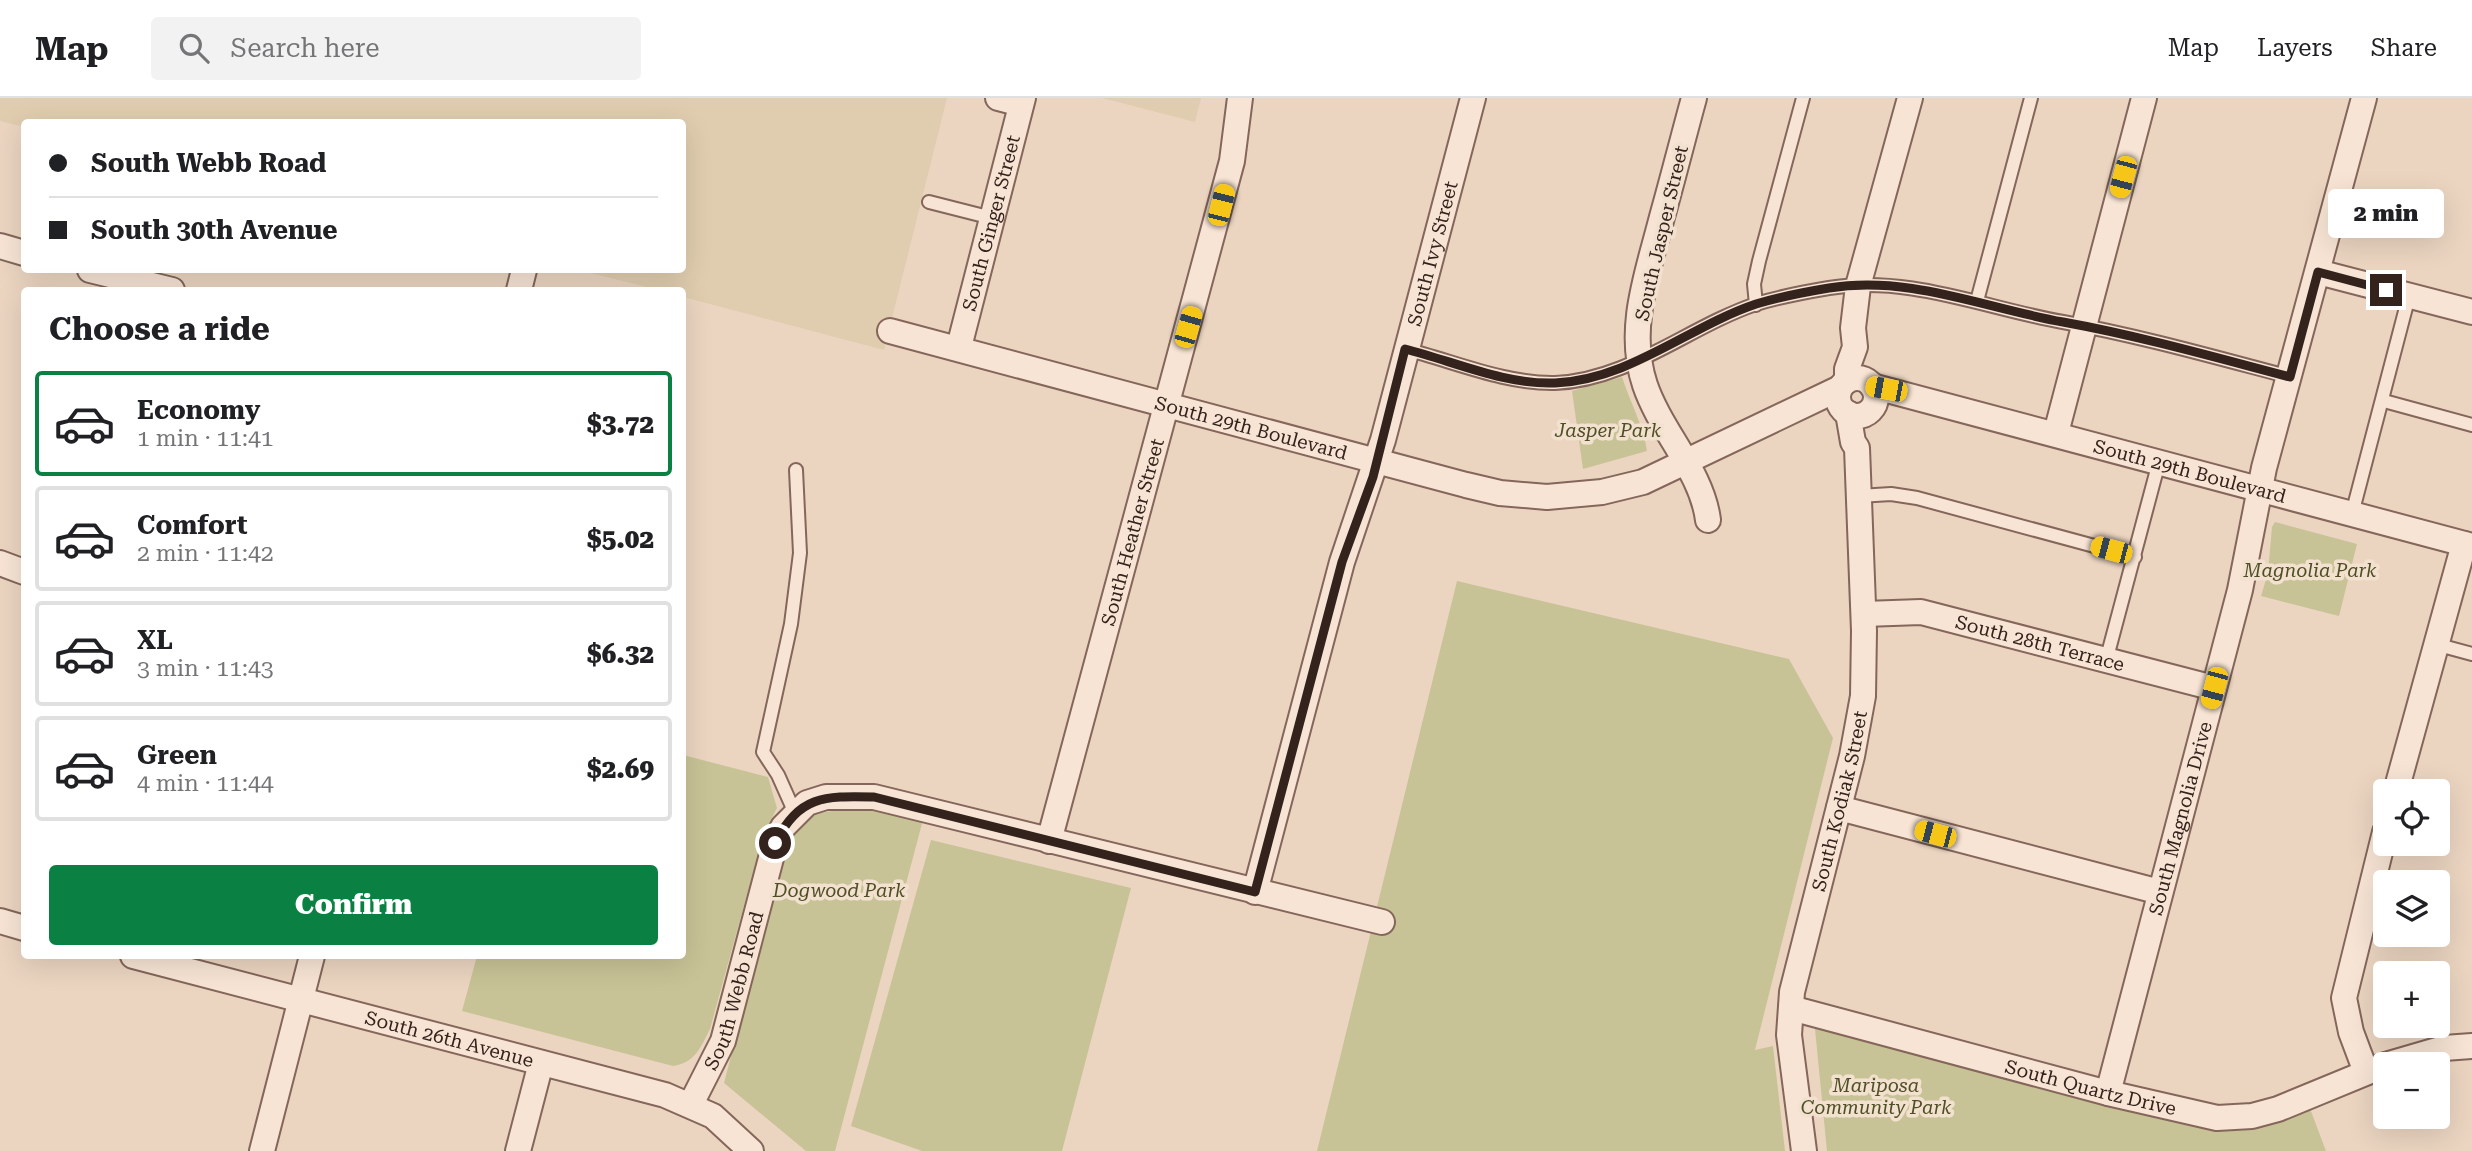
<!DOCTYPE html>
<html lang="en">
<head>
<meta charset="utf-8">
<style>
	:root { --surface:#fff; --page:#f2f2f2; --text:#202124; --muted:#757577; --line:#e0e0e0; --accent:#0b8043 }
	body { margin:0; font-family:"Roboto Serif",serif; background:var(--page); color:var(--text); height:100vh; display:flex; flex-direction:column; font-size:26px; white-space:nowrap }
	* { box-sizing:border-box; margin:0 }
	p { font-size:23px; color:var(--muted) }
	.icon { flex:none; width:38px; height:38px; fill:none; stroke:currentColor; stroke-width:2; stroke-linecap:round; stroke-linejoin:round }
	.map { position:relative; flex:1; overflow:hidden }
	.side { position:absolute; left:21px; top:189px; width:665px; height:672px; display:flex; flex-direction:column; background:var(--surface); border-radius:7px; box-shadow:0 7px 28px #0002 }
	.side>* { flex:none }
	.top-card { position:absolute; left:21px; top:21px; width:665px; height:154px; border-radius:7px; box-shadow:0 7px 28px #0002; display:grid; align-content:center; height:154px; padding:0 28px; background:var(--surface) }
	.tools { position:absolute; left:2373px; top:681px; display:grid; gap:14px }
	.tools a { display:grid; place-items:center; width:77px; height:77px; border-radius:7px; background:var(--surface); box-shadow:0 7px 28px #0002; font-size:35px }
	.end { position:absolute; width:32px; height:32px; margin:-16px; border:9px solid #34231d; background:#fff; box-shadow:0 0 0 4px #fff }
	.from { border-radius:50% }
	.bubble { position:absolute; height:49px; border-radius:7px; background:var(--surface); box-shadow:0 7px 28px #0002; font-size:23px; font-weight:800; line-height:49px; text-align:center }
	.car { position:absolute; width:21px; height:42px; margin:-21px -10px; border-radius:9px; box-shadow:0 0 5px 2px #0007; background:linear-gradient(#f5c518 24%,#345 0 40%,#f5c518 0 76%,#345 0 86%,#f5c518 0) }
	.top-card b { display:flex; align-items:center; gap:24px; height:66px; font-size:26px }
	.top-card b+b { border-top:2px solid var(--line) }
	.top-card i { width:18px; height:18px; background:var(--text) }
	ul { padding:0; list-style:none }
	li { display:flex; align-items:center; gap:21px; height:105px; margin:0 14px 10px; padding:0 14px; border:4px solid var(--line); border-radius:7px }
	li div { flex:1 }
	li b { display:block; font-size:26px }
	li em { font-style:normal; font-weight:800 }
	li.current { border-color:var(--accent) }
	li>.icon { width:63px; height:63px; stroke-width:1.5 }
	h2 { padding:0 28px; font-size:32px; line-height:84px }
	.button { display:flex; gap:14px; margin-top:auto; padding:14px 28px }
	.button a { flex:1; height:80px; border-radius:7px; background:var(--accent); color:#fff; font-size:28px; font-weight:800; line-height:80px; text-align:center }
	header { display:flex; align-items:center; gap:42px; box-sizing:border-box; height:98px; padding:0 35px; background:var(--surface); border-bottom:2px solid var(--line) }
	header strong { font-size:33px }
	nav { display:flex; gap:38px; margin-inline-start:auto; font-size:24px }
	.search { width:490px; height:63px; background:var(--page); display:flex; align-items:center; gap:18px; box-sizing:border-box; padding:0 24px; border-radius:7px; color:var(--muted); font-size:26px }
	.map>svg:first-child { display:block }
	.farmland { fill:#e0cdaf }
	.green { fill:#c8c396 }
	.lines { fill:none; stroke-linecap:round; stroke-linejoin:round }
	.service-casing { stroke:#84665a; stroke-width:16 }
	.minor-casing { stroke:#84665a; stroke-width:28 }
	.service { stroke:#f7e4d4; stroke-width:12 }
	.minor { stroke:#f7e4d4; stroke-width:24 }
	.route { stroke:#34231d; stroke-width:9 }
	.labels { text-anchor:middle; stroke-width:7; stroke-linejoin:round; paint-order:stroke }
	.street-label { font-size:19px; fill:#34231d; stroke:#f3e1d0 }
	.park-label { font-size:19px; font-style:italic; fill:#4f4f25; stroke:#f3e1d0 }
</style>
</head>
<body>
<header>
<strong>Map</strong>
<div class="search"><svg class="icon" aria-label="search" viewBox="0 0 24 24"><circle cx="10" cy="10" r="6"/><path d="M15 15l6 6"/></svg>Search here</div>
<nav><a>Map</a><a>Layers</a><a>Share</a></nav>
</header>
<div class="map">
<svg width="2472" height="1053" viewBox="0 0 2472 1053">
	<rect width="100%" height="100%" fill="#ebd5c1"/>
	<path class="farmland" d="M0,0H947L884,252L683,199L682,192H659L578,172H682V24H24V29L0,23Z
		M1102,0H1201L1195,24Z"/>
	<path class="green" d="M1622,279C1630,304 1644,329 1647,353L1583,371L1572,293Z
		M2275,424L2357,446L2339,518L2261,498L2268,475L2272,429Z
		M1457,483L1789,561L1833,640L1755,952L1773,948L1785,1053H1317Z
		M683,657L768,679L777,710L764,735L710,931C701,949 695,965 673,968L462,913L477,858H682Z
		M865,707L924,718L835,1053H806L724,985L788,738L810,717Z
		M931,742L1131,790L1062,1053H922L851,1028Z
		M1827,929L2128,1008H2309L2326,1053H1827L1815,931Z"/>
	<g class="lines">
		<defs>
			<path id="service" d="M929,104L992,120
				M1977,203L2031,0
				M1756,207L1754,186L1759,163L1803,0
				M1405,251C1453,263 1505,286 1555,285C1629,282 1688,229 1756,206C1779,199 1805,194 1829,190C1910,177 1984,210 2063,224C2140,238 2214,259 2290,279
				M2384,303L2472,327
				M1859,398L1891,396L1917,400L2135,459
				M2352,416L2409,198
				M2435,546L2472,556
				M2106,563L2159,364
				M795,715L778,677L763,654L791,526L800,455L796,372"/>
			<g id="minor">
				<path d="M998,0L1021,6"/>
				<path d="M1694,0C1683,40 1673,80 1662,119C1648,174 1626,231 1645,287C1661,334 1702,374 1708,422"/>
				<path d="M0,148L24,155"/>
				<path d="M90,172L172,192"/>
				<path d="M2318,174L2472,214"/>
				<path d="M519,192L524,172"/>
				<path id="s1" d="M890,233L1466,387L1500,395L1547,399L1602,394L1643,384L1840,290"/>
				<path id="s2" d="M959,249L1023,0"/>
				<circle cx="1857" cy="299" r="19"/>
				<path d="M1847,283V271L1855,249L1853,230L1858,188L1910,0"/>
				<path id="s3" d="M1872,288L2472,448"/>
				<path d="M2056,335L2144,0"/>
				<path d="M0,465L24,474"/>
				<path id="s4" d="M1864,516L1921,514L2214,590"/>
				<path d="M2396,693L2464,446"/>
				<path d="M1839,710L2160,794"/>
				<path id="s5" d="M1049,743L1232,63L1240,0"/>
				<path id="s6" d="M1255,794L1342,464L1383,342L1473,0"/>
				<path d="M0,823L24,830"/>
				<path id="s7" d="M133,858L665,997L713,1018L751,1053"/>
				<path id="s8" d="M1791,910L2108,995L2217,1020L2252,1018L2278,1011L2385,967"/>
				<path d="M2389,966L2444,950L2472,948"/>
				<path d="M2366,974L2351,934L2344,900L2385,734"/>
				<path id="s9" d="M2108,995L2240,492L2264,370L2364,0"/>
				<path id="s10" d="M691,1006L723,943L775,745L783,729L807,705L826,699H874L1382,824"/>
				<path d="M262,1053L312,858"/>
				<path d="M518,1053L541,965"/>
				<path id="s11" d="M1804,1053L1789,937L1792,894L1852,658L1863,598L1864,533L1857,350L1853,344L1848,315"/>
			</g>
		</defs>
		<use href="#service" class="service-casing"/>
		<use href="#minor" class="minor-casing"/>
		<use href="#service" class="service"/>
		<use href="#minor" class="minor"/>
	</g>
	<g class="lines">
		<path class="route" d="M775,745C800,697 824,698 874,699L1255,794L1342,464L1373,379L1405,251C1453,263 1505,287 1555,285C1629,282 1688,229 1756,206C1779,199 1805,194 1829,190C1910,177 1984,210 2063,224C2140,238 2214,259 2290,279L2318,174L2386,192"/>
	</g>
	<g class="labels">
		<g class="street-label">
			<text dy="7" stroke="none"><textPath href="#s2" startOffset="128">South Ginger Street</textPath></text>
			<text transform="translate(1661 135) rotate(-77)" y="7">South Jasper Street</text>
			<text dy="7" stroke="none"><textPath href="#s6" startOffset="663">South Ivy Street</textPath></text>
			<text dy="7" stroke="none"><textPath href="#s1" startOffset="374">South 29th Boulevard</textPath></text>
			<text dy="7" stroke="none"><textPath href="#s3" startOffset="329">South 29th Boulevard</textPath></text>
			<text dy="7" stroke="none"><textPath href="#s5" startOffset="320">South Heather Street</textPath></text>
			<text dy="7" stroke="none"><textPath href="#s4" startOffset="180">South 28th Terrace</textPath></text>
			<text dy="7" stroke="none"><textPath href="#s11" startOffset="357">South Kodiak Street</textPath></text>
			<text dy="7" stroke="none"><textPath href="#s9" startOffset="284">South Magnolia Drive</textPath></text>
			<text dy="7" stroke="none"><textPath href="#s10" startOffset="122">South Webb Road</textPath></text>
			<text dy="7" stroke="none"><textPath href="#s7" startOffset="327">South 26th Avenue</textPath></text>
			<text dy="7" stroke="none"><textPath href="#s8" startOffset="310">South Quartz Drive</textPath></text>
		</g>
		<g class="park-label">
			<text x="1608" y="339">Jasper Park</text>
			<text x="2310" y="479">Magnolia Park</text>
			<text x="839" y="799">Dogwood Park</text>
			<text x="1876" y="994">Mariposa<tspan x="1876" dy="22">Community Park</tspan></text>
		</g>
	</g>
</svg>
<div class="tools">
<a><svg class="icon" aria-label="locate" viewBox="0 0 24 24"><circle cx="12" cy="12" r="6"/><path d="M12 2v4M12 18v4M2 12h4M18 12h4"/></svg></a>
<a><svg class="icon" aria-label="layers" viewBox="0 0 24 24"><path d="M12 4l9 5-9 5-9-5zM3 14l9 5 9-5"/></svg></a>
<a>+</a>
<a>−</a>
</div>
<i class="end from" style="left:775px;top:745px"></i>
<i class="end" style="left:2386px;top:192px"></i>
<div class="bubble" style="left:2328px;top:91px;width:116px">2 min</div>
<i class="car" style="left:2123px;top:79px;rotate:195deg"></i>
<i class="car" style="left:1221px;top:107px;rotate:14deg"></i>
<i class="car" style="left:1188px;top:229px;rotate:16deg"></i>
<i class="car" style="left:1886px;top:291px;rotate:281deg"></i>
<i class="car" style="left:2111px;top:452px;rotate:285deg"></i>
<i class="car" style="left:2214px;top:590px;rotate:195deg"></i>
<i class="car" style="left:1935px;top:736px;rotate:285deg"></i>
<div class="top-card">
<b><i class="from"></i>South Webb Road</b>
<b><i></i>South 30th Avenue</b>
</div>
<section class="side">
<h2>Choose a ride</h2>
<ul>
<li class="current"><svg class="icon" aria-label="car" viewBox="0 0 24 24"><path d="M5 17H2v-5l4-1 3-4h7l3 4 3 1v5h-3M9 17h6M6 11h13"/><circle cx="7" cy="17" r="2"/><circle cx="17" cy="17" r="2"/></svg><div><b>Economy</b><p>1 min · 11:41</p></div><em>$3.72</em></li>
<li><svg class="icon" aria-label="car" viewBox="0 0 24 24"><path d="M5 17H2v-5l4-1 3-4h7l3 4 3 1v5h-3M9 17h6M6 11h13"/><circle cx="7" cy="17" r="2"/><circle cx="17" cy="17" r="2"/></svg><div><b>Comfort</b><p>2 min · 11:42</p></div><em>$5.02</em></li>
<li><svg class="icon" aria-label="car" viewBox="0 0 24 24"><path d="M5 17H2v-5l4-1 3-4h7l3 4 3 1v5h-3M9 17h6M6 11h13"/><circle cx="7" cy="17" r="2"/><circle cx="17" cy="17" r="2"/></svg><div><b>XL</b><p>3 min · 11:43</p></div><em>$6.32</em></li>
<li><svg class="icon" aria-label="car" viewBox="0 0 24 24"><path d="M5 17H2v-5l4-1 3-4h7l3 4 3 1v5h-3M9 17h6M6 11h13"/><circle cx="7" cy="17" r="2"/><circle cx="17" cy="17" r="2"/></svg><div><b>Green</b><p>4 min · 11:44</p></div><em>$2.69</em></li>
</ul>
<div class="button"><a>Confirm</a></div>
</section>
</div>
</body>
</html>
